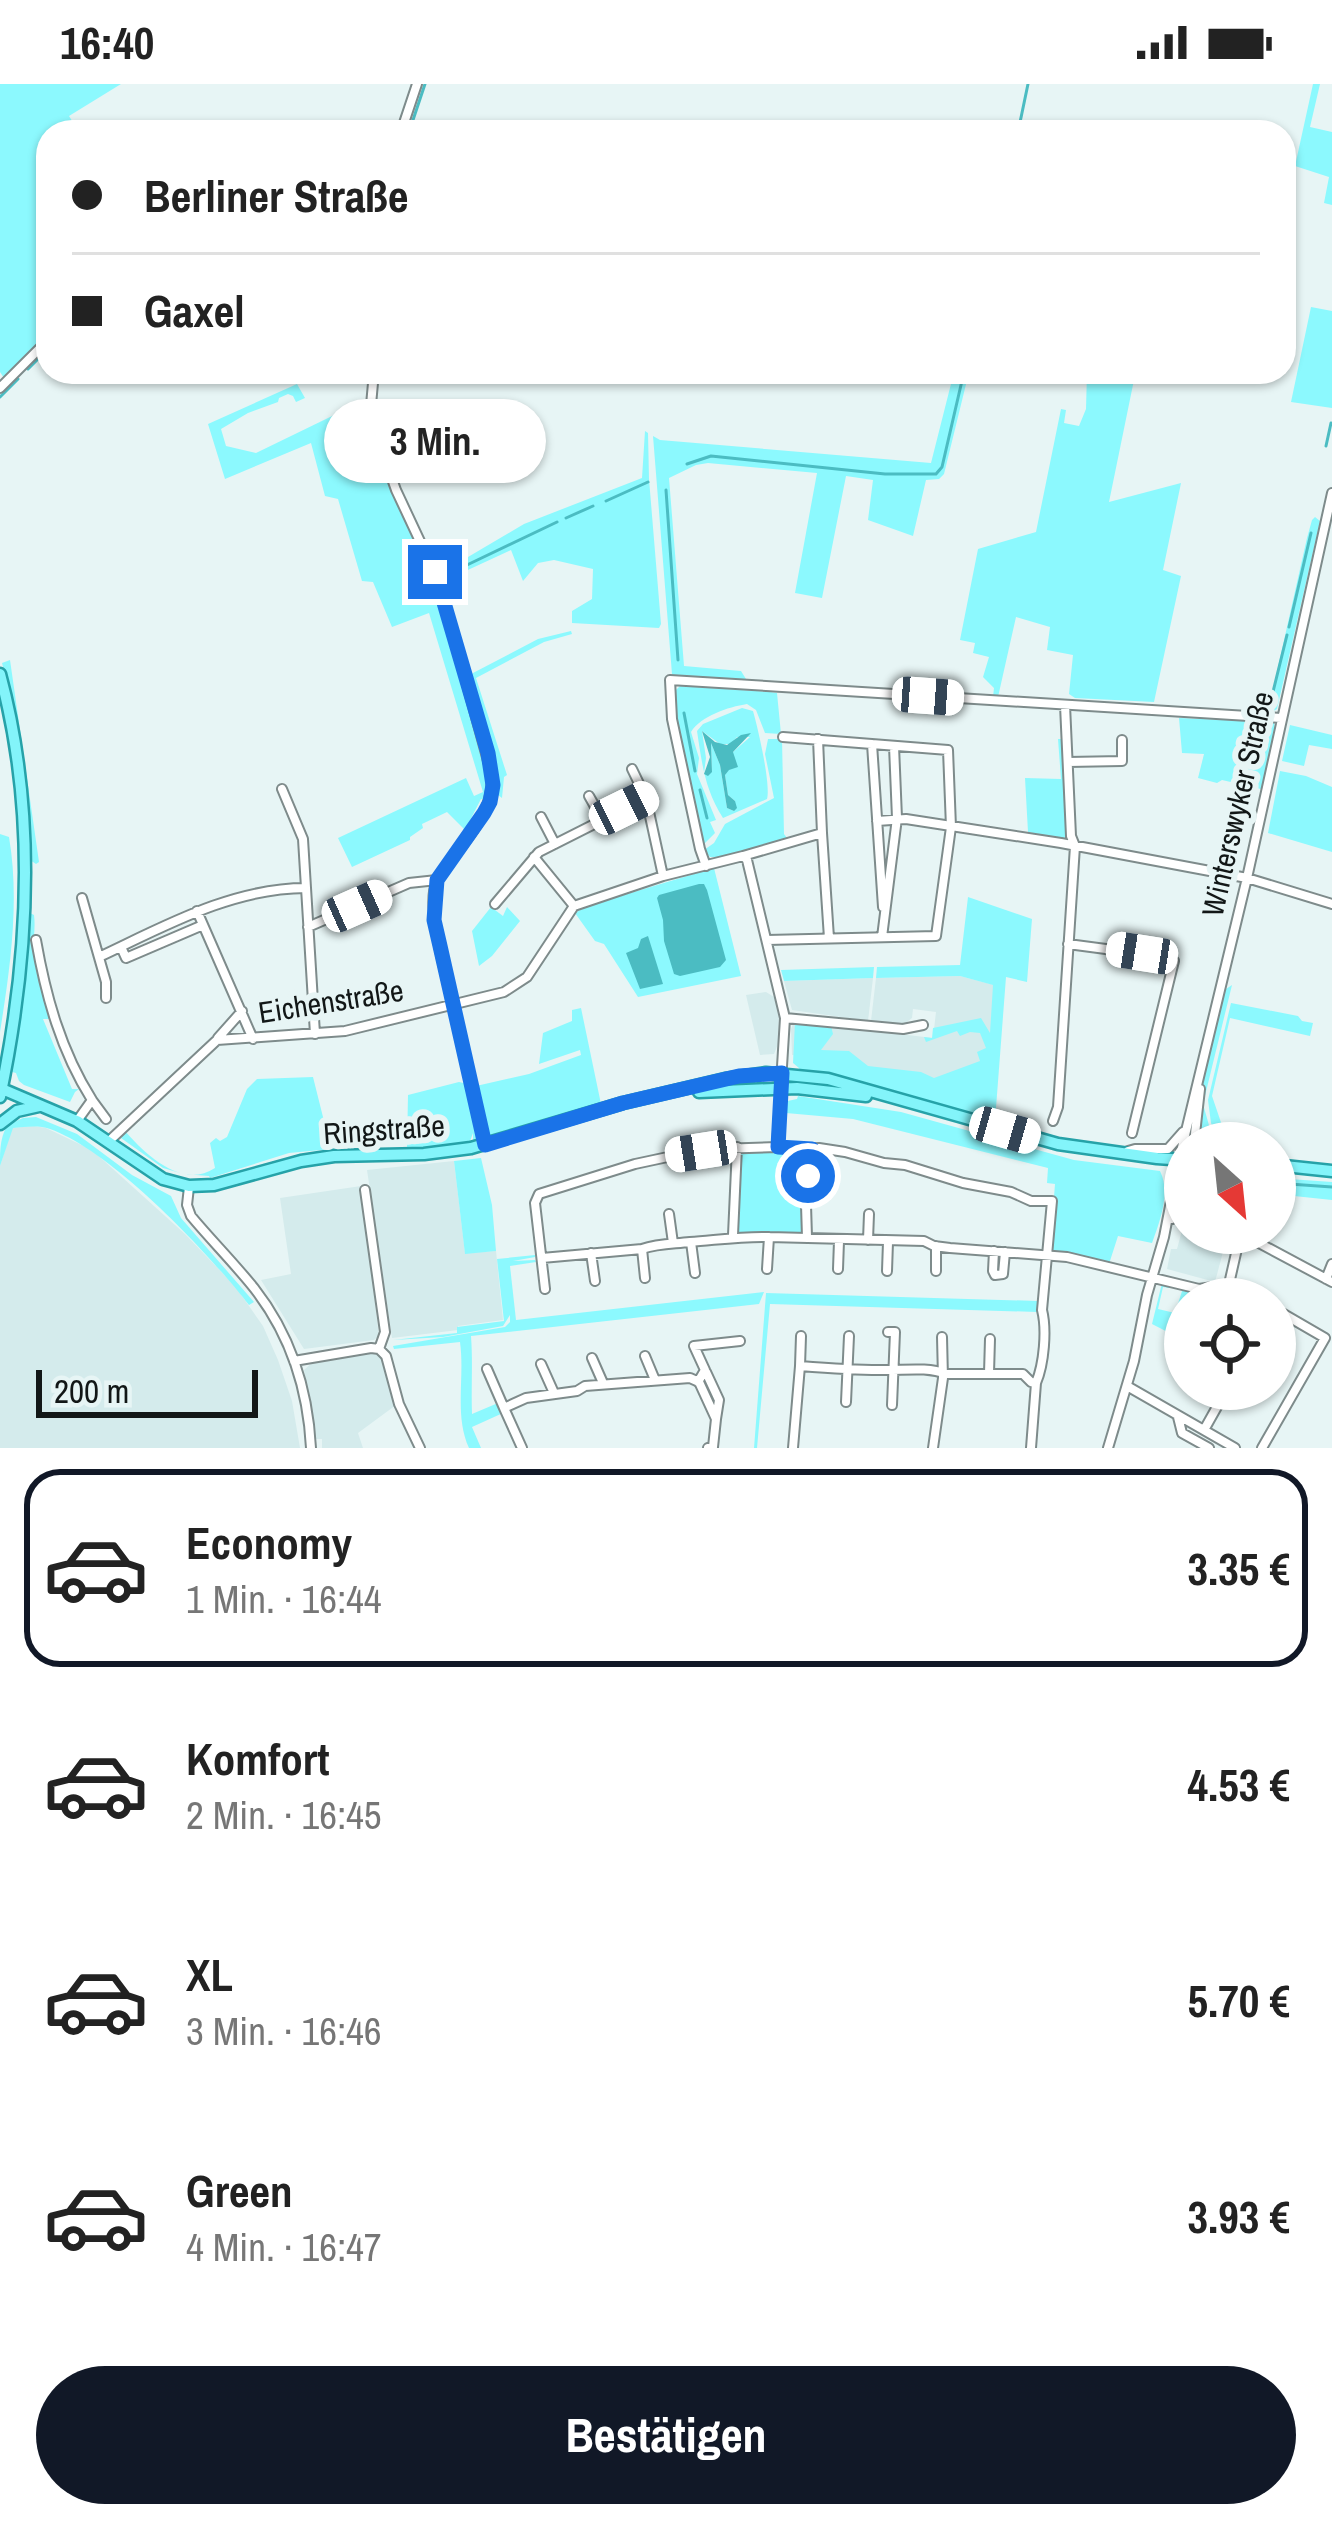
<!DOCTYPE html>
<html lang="de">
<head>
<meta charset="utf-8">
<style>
	:root { --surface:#fff; --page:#f6f6f6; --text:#222; --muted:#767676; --line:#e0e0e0; --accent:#111827 }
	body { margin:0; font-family:"Archivo Narrow",sans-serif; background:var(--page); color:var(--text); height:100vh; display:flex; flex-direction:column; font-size:45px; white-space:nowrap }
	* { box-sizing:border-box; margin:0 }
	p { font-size:39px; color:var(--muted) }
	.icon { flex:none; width:66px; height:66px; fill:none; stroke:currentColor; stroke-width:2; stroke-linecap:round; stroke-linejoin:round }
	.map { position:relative; height:1364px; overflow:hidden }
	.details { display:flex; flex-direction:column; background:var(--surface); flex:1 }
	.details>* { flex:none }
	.guide { position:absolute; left:36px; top:36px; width:1260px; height:264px; border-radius:36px; box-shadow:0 3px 9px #0004; display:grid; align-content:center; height:264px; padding:0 36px; background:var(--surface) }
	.needle { width:78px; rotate:153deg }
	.controls { position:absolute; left:1164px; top:1038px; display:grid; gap:24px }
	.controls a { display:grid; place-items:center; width:132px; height:132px; border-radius:50%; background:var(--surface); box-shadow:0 3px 9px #0004; font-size:60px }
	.scale { position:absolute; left:36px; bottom:30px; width:222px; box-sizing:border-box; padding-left:12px; border:6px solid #121717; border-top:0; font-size:33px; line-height:42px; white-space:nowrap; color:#121717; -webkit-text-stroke:9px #e7f5f5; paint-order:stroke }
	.end { position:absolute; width:54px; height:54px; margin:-27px; border:15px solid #1a73e8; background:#fff; box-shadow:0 0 0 6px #fff }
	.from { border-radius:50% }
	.bubble { position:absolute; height:84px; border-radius:42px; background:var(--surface); box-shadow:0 3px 9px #0004; font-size:39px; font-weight:700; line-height:84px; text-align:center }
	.car { position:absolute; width:36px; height:72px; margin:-36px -18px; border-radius:15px; box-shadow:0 0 9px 3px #0007; background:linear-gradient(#fff 24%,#345 0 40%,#fff 0 76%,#345 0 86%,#fff 0) }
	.guide b { display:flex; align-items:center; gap:42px; height:114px; font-size:45px }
	.guide b+b { border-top:3px solid var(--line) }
	.guide i { width:30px; height:30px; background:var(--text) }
	ul { padding:21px 0 0; list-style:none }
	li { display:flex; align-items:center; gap:36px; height:198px; margin:0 24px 18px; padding:0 12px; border:6px solid transparent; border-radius:36px }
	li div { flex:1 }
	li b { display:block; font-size:45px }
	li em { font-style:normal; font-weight:700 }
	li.selected { border-color:var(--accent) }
	li>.icon { width:108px; height:108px; stroke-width:1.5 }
	.cta { display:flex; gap:24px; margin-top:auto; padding:24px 36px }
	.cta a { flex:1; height:138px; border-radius:72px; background:var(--accent); color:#fff; font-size:48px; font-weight:700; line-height:138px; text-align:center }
	.status { display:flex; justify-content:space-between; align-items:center; height:84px; padding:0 60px; background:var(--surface); direction:ltr }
	.status svg { height:33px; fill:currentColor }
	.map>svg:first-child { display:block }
	.built { fill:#d4ebec }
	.green { fill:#8cf9fe; fill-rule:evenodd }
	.water { fill:#4bbcc2 }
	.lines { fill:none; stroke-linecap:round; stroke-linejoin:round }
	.stream { stroke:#4bbcc2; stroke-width:3 }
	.minor-casing { stroke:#7e8b8b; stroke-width:12 }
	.major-casing { stroke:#26a2a8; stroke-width:15 }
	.minor { stroke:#fff; stroke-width:8 }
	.major { stroke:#83f4fa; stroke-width:10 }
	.route { stroke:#1a73e8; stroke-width:15 }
	.labels { text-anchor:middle; stroke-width:12; stroke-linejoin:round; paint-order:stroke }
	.street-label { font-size:30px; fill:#121717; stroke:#e7f5f5 }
</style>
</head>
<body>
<div class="status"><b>16:40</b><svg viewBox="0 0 49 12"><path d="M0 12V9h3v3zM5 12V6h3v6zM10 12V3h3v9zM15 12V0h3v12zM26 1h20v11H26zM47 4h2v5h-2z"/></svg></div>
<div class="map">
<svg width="1332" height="1364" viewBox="0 0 1332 1364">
	<rect width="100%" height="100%" fill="#e7f5f5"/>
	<path class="built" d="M960,892L994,901L986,1018L817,973L792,971L791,945L793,940L799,938L933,954L936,928L913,925L912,934L903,941L871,937L876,894Z
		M873,894L868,937L792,926L784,897Z
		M766,908L774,913L779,930L778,960L774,970L760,971L746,911Z
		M34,1042L46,1044L92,1066L185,1150L235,1202L263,1242L278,1276L292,1317L300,1364H0V1082L12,1044Z
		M454,1077L465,1169L496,1167L503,1236L458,1242V1246L392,1254L367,1086Z
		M361,1102L379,1252L374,1256L304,1265L261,1196L291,1190L280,1114Z
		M1184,1139L1185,1149H1228L1215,1198L1167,1185L1171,1165H1177Z
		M372,1268L381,1271L396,1321L358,1349L363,1364H322V1355H315L304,1286L314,1277Z"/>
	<path class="green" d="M0,0H121L69,32L79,48H48V251L4,294L0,288Z
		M1313,0H1320L1310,43L1332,48V121L1324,119L1329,93L1295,82Z
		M1311,223L1332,227V324L1291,318Z
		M954,288H969L944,390L939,395L926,396L913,452L868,436L873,396L846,392L822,514L795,509L817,389L708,379L696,381L669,394L684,582L741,587L746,595L799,601L678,593L672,590L653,352L660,356L931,379Z
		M1087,288H1117L1135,291L1109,418L1181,399L1163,486L1181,492L1154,618L1075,614L1069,610L1073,571L1047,566L1050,543L1016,533L998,613H993L994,604L983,593L989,573L973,569L975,559L960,556L978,465L1036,448L1061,325L1066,326L1064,339L1079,342L1086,325Z
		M297,300L305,314L296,318L293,312L288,310L279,314L278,318L248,329L221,345L226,362L256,369L363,317L366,320L372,344L431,484L489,689L488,717L481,715L465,746L447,728L422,740L423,744L410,753V756L352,783L338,754L466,694L474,712L483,708L429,529L392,543L373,498L362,497L338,415L325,412L311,359L225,395L208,340Z
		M645,347L648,349L649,395L661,540L659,544L572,539V527L592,515L593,485L554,476L538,479L523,497L511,466L444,497L441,485L468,473L524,440L642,394Z
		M1315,433L1320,437L1277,625L1274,627L1269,623L1307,454L1312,436Z
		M571,547L572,550L544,558L476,594L507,691L504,693L502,714L494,708L491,676L469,594L473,589L538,555Z
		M10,576L39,778L36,780L30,776L12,618L2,579Z
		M680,602L770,608L777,609L781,650L765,649L756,626L747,620C728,623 701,632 691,648L699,674L697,690L716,736L710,738L715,749L705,759H702L675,633L676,606Z
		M742,624L753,627C758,644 771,701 767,715L723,734C705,706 702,680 697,647L703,640ZM702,647L720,660H731L737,653H750L733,668L725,691L728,711L735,717L734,727L727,724L720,681L711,659L712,688L704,689L706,674Z
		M1179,634L1274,638L1275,644L1261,705L1222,696L1217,699L1198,694L1204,670L1182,669Z
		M1290,641L1332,651V665L1309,661L1304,682L1282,677Z
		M768,655H782L784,750L787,754L723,773H710L704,766L714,759L725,740L774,714L765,670Z
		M1058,655H1062L1068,756L1028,748L1025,694L1061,695Z
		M1280,687L1306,692L1332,703V768L1268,749Z
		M0,750L9,753C20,817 10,885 0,948Z
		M714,784L741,892L638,913L604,860L595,857L575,829L587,822Z
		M968,813L1032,835L1027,898L1006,893L995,1037L800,988L799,984L793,979L795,938L831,942L833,950L821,966L849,967L868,982L921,988L934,994L980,977L977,968L986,964L980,949L970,948L960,952L957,947L926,958L924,953L932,954L933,944L981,934L990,949L993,901L960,892L876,894L877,883L960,881Z
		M491,823L503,832L507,823L520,837L492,872L479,882L472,847Z
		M30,829L34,831C36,846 32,858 34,873C37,894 44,915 50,935H43L72,1005H79L75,1008L70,1018L24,1001L19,997L16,989L12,988L26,892Z
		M874,883L873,894L784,897L781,886Z
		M1232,901L1203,1020L1214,1059H1200C1193,1015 1213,950 1223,907Z
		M1231,919L1298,932L1302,937L1313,939L1310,952L1230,934L1212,1012L1228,1059H1219L1211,1039L1208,1016Z
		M581,924L601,1020L507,1050L495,1053L489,1051L476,1002L529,990L581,971L580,966L539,980L543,949L572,937V926Z
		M313,993L331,1065L289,1069L210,1094L209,1092L184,1090L163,1084L121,1054L124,1046C145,1070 182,1106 215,1084L210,1059L216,1054L220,1057L227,1053L247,1005L257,995Z
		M459,998L468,1000L478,1041L475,1046L479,1049L473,1059V1049L469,1060L404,1067L407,1063L408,1011Z
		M798,1012L901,1028L1074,1076L1160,1087C1171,1108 1160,1137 1152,1159L1118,1152L1109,1180L1057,1169L1050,1165L1055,1100L1047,1099L1048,1084L853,1035L786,1029L784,1039L781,1038L783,1018L797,1015Z
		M36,1033L77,1050L132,1091L171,1112L181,1134L254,1218L249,1221C209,1169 112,1067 50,1045C38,1041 26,1043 13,1044L0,1082C0,1064 0,1050 11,1036L14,1038L23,1034Z
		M765,1066L802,1068L806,1072L802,1148L799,1151L739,1150L736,1147L740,1072L744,1067Z
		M481,1074L492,1121L496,1167L465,1170L454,1077Z
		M1275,1094L1332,1098V1116L1275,1110Z
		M535,1171V1173L513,1177L535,1176L536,1178L510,1182L516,1236L764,1208L759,1220L471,1252C473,1279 471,1303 472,1330L498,1319L503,1329L472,1343L481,1364H469C454,1331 465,1294 460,1258L394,1265L393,1262L505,1243L510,1238V1231L503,1242L443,1253L393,1256L457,1249V1243L504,1237L497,1175Z
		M1162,1199L1170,1200L1169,1204L1163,1203L1158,1225L1175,1229L1183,1204L1199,1209L1234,1204L1248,1215H1185V1257L1152,1240Z
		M766,1209L1038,1217L1037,1228L770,1220L757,1364H754Z"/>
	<path class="water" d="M702,647L715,658L727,661L741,651L751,649L733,668L738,683L729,686L725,691L728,711L735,717L737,724L734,727L727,724L720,681L711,659L712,688L708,692L704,690L710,673Z
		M699,800H704L707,806L726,876L720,883L680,892L674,890L664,857L663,836L657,814L659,811Z
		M648,852L663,900L640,905L626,869L638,864L641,855Z"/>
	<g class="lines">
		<path class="stream" d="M409,48L425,0
			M1018,48L1028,0
			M28,285L48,265
			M0,313L18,295
			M1326,362L1331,339
			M687,380L711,372L885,390H936L942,383L964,288
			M666,406L678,576
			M606,417L648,398
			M566,434L593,422
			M444,492L557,438
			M1289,543L1311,449
			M1270,620L1287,551
			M684,629L695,687
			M700,706L707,734
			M1275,1099L1332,1103"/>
		<defs>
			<path id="minor" d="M401,48L417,0
				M374,288L371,321L375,347L396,406L439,498L491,688C496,725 469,752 448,780C445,785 440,790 437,796C429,815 436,842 439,862L485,1061
				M0,304L48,256
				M818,655L822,749
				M872,660L883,823
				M1068,678L1122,677V656
				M632,685L646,714L663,792
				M282,705L303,755L315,950
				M589,712L602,735
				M541,733L555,760
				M877,737L906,735L1061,759L1247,794L1332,820
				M743,772L822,749L829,854
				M534,773L574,822
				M706,782L700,765L672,635L670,596L1281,634
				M82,814L106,898V914
				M495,820L539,768L646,714
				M197,827L253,955
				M308,843L409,799L437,796
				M882,853L897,734L894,662
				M36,856C46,913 61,967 92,1016L77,1037
				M767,856L936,852L951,743L948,666L783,653
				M1068,860L1166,873L1174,877L1132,1049
				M121,863L126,874L203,841
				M99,873C165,842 232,804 306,804
				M785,934L903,945L923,941
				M218,954L242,927
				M92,1016L106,1035
				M1053,1037L1058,1023L1075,762L1071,752L1065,621
				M108,1058L217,956L345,947L504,908L527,893L574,822L663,792L743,772L747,776L785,934L777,1063
				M1194,1059L1200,1005
				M1128,1067L1135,1065H1168L1183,1048
				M189,1103L187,1121L191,1132C211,1156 234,1179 254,1204C290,1250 308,1306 311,1364
				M365,1106L385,1248L379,1265L386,1272L399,1320L420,1364
				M669,1130L673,1159
				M1172,1135L1185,1097
				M733,1151L737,1063
				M769,1153L924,1157L934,1162L950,1164L1067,1173L1199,1205L1234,1200L1258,1215
				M807,1153L806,1121L811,1065
				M868,1156L869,1130
				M691,1158L695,1189
				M642,1165L645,1194
				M994,1167L993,1187L995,1191L1003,1190L1005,1168
				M591,1169L595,1197
				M542,1174L642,1165C659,1159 673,1160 690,1158C717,1156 742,1152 769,1153L767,1185
				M838,1185L839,1157
				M887,1187L888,1158
				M936,1187V1162
				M1326,1195L1332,1180
				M1229,1200L1239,1156L1244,1151L1332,1198
				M545,1205L535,1119L539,1110L635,1080L677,1071L718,1065L777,1063L789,1065L819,1064L845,1068L884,1079L905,1081L963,1099L1011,1108L1031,1117H1052L1042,1226C1047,1246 1044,1280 1036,1299L1031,1364
				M888,1248H895L892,1321
				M645,1272L655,1296
				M592,1274L603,1299
				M294,1277L371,1264L379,1265
				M541,1280L554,1309
				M800,1282L801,1252
				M487,1285L504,1324
				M706,1288L719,1316L716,1335
				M989,1289L990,1255
				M698,1298L705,1286L694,1262L740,1257
				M1127,1302L1235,1364
				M846,1318L849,1252
				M1178,1333L1182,1349L1209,1364
				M1204,1346L1227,1305
				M522,1364L504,1324L526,1314L577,1307L585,1302L690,1294L699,1298L716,1335L713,1363L708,1364
				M793,1364L800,1282C826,1284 853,1286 879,1286C903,1287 924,1282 947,1290H1023L1031,1298L1035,1299
				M933,1364L943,1294L942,1253
				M1108,1364L1134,1277L1147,1211L1164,1153L1179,1076L1247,794L1332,409
				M1262,1364L1325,1254L1275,1225"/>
			<path id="major" d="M0,590C37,727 29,875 0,1013
				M2,1005L77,1037L163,1095L189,1102L214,1101L301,1077L334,1072L424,1070L471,1064L623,1019L725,995L766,989L828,995L1058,1060L1157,1074L1185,1076
				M699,1008L797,1004L866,1012
				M0,1040L17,1027L39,1022
				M1275,1081L1332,1087"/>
		</defs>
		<use href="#minor" class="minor-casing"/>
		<use href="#major" class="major-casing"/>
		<use href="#minor" class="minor"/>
		<use href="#major" class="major"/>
	</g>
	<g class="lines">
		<path class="route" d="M435,488L488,669L493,701L490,718L484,729L437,796L434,836L440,862L485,1061L623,1019L739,992L782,989L778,1063L812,1065L808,1092"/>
	</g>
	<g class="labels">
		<g class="street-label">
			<text transform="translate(1238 720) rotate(-77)" y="10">Winterswyker Straße</text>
			<text transform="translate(331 918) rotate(-9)" y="10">Eichenstraße</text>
			<text transform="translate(384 1046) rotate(-4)" y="10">Ringstraße</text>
		</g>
	</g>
</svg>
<div class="controls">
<a><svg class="needle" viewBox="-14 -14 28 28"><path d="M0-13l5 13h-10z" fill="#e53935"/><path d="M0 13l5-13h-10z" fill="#767676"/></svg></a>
<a><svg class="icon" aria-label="locate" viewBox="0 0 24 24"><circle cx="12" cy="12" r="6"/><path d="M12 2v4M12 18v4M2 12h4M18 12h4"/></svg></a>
</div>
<div class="scale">200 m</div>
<i class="end from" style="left:808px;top:1092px"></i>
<i class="end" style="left:435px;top:488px"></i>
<div class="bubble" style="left:324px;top:315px;width:222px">3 Min.</div>
<i class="car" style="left:928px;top:612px;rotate:94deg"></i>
<i class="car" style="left:624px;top:724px;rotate:64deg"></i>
<i class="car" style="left:357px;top:822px;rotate:66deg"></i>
<i class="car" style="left:1142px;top:869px;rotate:279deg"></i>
<i class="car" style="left:1005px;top:1046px;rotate:106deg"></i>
<i class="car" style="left:701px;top:1067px;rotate:261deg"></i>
<div class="guide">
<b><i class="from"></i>Berliner Straße</b>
<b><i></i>Gaxel</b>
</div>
</div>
<section class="details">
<ul>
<li class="selected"><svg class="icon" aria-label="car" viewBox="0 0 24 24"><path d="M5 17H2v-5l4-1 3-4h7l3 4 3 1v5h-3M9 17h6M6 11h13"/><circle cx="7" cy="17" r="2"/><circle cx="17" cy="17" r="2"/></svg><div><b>Economy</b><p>1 Min. · 16:44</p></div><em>3.35 €</em></li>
<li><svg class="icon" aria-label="car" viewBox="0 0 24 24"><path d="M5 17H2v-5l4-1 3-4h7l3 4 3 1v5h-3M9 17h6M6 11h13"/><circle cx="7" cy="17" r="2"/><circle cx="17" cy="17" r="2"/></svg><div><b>Komfort</b><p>2 Min. · 16:45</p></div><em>4.53 €</em></li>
<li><svg class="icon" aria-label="car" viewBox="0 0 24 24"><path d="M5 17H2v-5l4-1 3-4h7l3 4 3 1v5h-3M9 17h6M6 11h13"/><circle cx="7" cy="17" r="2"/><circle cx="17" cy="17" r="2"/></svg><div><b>XL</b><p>3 Min. · 16:46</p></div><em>5.70 €</em></li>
<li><svg class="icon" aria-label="car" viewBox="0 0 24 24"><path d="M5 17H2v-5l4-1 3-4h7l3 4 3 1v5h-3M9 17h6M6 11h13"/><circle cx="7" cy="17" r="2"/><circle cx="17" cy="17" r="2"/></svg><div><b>Green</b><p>4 Min. · 16:47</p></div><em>3.93 €</em></li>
</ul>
<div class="cta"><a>Bestätigen</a></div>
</section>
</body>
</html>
